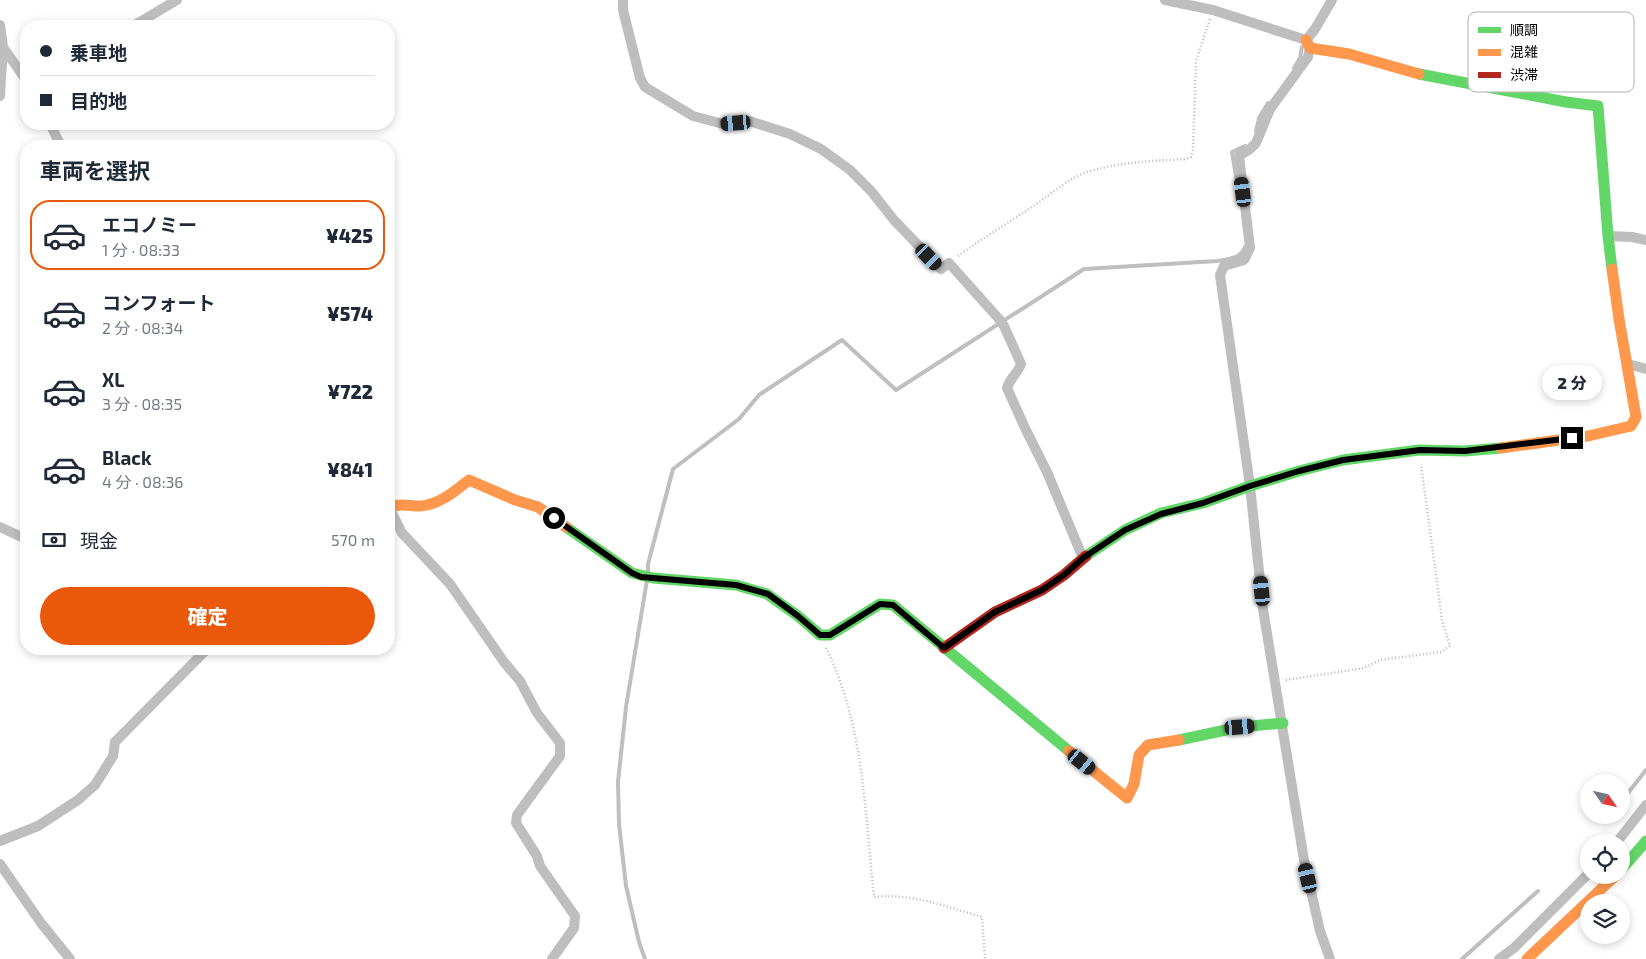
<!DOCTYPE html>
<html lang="ja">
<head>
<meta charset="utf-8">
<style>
	:root { --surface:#fff; --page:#f2f2f3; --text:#1f2937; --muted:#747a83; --line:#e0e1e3; --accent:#ea580c }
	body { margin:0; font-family:"Exo 2","Noto Sans JP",sans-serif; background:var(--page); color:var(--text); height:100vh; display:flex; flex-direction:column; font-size:19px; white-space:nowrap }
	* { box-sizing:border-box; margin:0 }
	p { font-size:16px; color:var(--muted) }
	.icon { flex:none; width:28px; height:28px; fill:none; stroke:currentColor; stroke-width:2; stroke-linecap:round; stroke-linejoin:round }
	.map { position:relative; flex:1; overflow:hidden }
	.drawer { position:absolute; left:20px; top:140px; width:375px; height:515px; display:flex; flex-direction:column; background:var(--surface); border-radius:20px; box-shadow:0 2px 8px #0003 }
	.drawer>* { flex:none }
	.banner { position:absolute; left:20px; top:20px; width:375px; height:110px; border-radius:20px; box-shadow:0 2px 8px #0003; display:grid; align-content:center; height:110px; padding:0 20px; background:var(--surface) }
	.needle { width:32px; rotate:124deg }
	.fabs { position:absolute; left:1580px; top:774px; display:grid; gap:10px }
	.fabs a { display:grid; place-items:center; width:50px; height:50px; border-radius:50%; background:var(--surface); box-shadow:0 2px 8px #0003; font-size:25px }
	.end { position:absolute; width:22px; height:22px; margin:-11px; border:6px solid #000; background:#fff; box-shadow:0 0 0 2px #fff }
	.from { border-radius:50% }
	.bubble { position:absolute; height:35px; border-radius:18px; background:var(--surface); box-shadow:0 2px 8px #0003; font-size:16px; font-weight:800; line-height:35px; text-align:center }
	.car { position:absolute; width:15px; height:30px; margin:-15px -8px; border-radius:6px; box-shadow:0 0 4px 1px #0007; background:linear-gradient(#222 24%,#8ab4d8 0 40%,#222 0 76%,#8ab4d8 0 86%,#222 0) }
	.banner b { display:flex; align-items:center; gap:18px; height:48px; font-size:19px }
	.banner b+b { border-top:1px solid var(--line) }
	.banner i { width:12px; height:12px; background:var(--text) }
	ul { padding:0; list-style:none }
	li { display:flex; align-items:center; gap:15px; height:70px; margin:0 10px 8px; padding:0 10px; border:2px solid transparent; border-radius:20px }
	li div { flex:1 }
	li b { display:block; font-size:19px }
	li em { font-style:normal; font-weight:800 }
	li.on { border-color:var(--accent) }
	li>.icon { width:45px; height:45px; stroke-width:1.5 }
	h2 { padding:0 20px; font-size:22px; line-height:60px }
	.pay { display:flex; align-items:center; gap:12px; height:55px; padding:0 20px; font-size:19px }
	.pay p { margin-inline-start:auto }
	.button { display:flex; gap:10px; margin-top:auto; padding:10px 20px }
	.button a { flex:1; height:58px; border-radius:30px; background:var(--accent); color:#fff; font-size:20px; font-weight:800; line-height:58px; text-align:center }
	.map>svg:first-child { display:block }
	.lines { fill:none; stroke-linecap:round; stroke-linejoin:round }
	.stream { stroke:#bfbfbf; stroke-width:4 }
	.path { stroke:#b9b9b9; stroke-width:2.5; stroke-dasharray:1 2.5; stroke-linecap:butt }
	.street { stroke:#bebebe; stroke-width:10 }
	.fast { stroke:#63d668; stroke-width:11 }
	.slow { stroke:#ff974d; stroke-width:11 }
	.jam { stroke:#b3261e; stroke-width:11 }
	.route { stroke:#000; stroke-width:6 }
	.key { fill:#fff; stroke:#b2b2b2; stroke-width:1 }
	.key-label { font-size:14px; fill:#000 }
</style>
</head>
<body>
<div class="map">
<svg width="1646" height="959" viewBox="0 0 1646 959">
	<rect width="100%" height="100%" fill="#fff"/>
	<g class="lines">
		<path class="stream" d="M1294,68L1300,58L1302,47
			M1256,131L1259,118L1268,103
			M1237,183L1232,152L1245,146
			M648,573V564L673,469L739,419L759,395L842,340L896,390L1084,269L1217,261C1228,259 1241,259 1245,247
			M1621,802L1646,770
			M645,959L639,942L626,886L619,824L618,782L626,707L647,580
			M1462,959L1538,891"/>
		<path class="path" d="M958,256C981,239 1005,225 1029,209C1048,197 1065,180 1087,172C1120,162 1152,161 1186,159L1191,157L1193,150L1196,61L1210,19
			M826,648C864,724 865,813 874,897C912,893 947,907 982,917L985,959
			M1286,680L1364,668L1380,660L1441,652L1450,646L1442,620L1421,464"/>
		<path class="street" d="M623,0V10L640,78L645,87L693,116L723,124L749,121L762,125L790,134L821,149L850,170L871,191L894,220L941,269L949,263L999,319L1004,326L1021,364C1018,373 1010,378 1007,388L1025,428L1047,472L1083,558
			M1165,0L1213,10L1306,40L1315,29L1332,0
			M0,25L3,47L0,96
			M133,26L177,0
			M1,46L3,47L26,80
			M1310,48L1308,57L1270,109L1256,143L1250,149L1239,156L1250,248L1244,260L1224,266L1220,275L1250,486L1263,609L1304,860L1320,931L1330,959
			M50,124L61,146
			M1608,236L1632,237L1646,240
			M1628,364L1646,369
			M389,507L402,533L450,584L504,662L520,681L537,713L560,743V756L517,815L516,823L537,856L540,866L575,916L574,928L552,959
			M0,527L26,539
			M0,841L38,826L78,800L95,785L113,756L115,742L207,649
			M1617,842L1646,805
			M0,864L41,923L70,959
			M1499,959L1514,948L1589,873"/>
		<path class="fast" d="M1419,74L1566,102L1598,106L1608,236L1612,269
			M566,527L632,573L653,578L736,585L767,594L798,616L820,635H830L880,604L893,605L1069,751
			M1086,556L1125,530L1161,513L1203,503L1250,486L1299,471L1343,460L1419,450L1465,451L1501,448
			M1179,740L1240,727L1283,723
			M1621,870L1646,841"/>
		<path class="slow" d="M1306,40L1310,48L1349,54L1419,74
			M1501,448L1588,436L1631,426L1636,417L1619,319L1612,269
			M389,507C400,503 409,506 420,506C439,505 455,491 469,480L515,500L538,507L566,527
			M1069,751L1127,798L1134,784L1139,755L1148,745L1179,740
			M1527,959L1616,875"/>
		<path class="jam" d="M944,648L995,612L1042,590L1064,575L1086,556"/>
	</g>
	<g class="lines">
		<path class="route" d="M554,518L632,573L641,577L736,585L768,594L798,616L820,635H830L880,604L893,605L944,648L995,612L1042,590L1064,575L1083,558L1125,530L1161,514L1203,503L1250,486L1299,471L1343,460L1420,450L1465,451L1572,438"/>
	</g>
	<rect x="1468" y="12" width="166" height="80" rx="8" class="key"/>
	<rect x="1478" y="27" width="23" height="6" fill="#63d668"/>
	<rect x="1478" y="49" width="23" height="7" fill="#ff974d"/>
	<rect x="1478" y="72" width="23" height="6" fill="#b3261e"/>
	<g class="key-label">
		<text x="1510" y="35">順調</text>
		<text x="1510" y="57">混雑</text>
		<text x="1510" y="80">渋滞</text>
	</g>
</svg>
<div class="fabs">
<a><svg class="needle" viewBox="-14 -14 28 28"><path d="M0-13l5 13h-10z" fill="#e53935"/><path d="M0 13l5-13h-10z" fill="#747a83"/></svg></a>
<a><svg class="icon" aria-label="locate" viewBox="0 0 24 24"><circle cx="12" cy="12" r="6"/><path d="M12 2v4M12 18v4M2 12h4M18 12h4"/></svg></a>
<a><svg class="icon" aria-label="layers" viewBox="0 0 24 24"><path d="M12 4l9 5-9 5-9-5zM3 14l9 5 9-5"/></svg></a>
</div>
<i class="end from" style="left:554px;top:518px"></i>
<i class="end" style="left:1572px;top:438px"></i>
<div class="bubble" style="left:1542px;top:365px;width:60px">2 分</div>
<i class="car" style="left:736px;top:123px;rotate:265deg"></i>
<i class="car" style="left:1243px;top:192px;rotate:353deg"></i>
<i class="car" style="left:929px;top:257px;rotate:136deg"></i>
<i class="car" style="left:1262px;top:591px;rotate:354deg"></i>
<i class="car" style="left:1240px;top:727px;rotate:85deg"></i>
<i class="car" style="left:1082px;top:762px;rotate:129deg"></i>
<i class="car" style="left:1308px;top:878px;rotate:347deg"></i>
<div class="banner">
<b><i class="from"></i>乗車地</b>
<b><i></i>目的地</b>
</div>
<section class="drawer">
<h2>車両を選択</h2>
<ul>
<li class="on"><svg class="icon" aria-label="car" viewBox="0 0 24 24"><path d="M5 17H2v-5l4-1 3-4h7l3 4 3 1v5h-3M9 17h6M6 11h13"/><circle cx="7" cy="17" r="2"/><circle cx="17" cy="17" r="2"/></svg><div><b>エコノミー</b><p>1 分 · 08:33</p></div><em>¥425</em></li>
<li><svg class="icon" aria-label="car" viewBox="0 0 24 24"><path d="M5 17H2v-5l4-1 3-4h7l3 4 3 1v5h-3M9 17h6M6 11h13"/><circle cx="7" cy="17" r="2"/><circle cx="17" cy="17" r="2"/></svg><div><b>コンフォート</b><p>2 分 · 08:34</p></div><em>¥574</em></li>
<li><svg class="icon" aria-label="car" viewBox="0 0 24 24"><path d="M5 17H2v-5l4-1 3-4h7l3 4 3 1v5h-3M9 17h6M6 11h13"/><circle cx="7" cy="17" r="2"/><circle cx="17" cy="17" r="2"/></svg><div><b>XL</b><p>3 分 · 08:35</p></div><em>¥722</em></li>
<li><svg class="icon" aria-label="car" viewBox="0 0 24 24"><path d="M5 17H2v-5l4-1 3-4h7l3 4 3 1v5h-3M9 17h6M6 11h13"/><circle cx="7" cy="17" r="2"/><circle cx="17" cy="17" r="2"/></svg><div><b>Black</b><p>4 分 · 08:36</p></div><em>¥841</em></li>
</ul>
<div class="pay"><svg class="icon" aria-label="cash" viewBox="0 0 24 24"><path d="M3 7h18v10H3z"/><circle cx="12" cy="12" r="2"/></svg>現金<p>570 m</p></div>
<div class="button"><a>確定</a></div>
</section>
</div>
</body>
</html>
